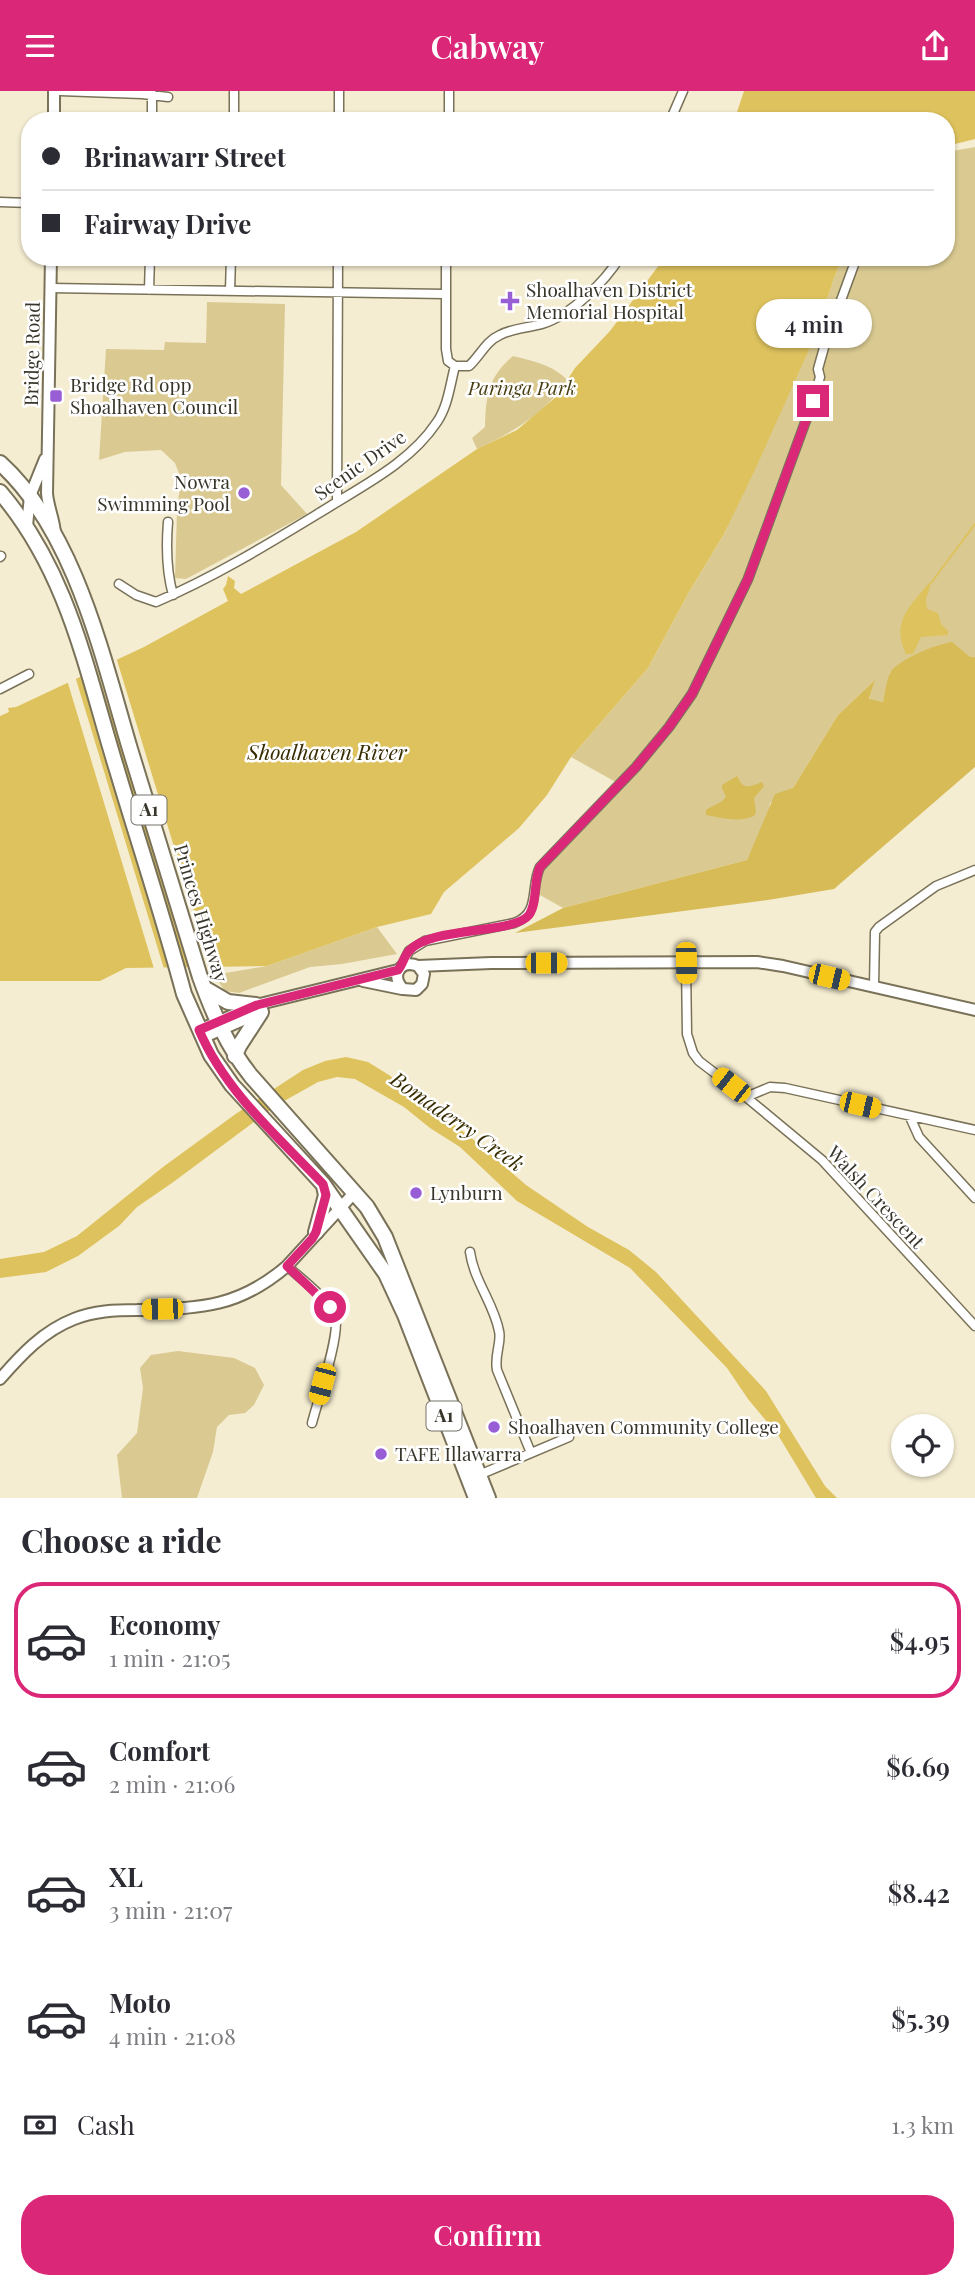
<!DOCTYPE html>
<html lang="en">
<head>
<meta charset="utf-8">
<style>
	:root { --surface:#fff; --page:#f2f2f3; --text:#2b2b33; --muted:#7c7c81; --line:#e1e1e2; --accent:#db2777 }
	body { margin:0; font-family:"Playfair Display",serif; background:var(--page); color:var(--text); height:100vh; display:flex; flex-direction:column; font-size:26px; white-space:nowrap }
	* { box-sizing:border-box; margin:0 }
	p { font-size:23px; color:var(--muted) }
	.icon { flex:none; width:38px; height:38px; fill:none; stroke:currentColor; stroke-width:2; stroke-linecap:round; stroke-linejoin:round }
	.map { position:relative; height:1407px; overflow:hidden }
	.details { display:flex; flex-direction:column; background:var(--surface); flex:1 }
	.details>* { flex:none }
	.hud { position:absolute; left:21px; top:21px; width:934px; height:154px; border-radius:28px; box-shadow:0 2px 5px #0004; display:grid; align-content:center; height:154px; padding:0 21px; background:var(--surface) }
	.controls { position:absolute; left:891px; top:1323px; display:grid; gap:14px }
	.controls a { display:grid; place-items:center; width:63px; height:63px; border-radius:50%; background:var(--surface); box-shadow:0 2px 5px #0004; font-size:35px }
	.end { position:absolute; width:32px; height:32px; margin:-16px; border:9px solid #db2777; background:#fff; box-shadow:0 0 0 4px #fff }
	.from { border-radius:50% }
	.bubble { position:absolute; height:49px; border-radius:24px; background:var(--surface); box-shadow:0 2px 5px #0004; font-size:23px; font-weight:600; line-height:49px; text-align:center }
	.car { position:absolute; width:21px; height:42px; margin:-21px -10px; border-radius:9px; box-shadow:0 0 5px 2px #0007; background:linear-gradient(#f5c518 24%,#345 0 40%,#f5c518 0 76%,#345 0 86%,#f5c518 0) }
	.hud b { display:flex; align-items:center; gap:24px; height:66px; font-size:26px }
	.hud b+b { border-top:2px solid var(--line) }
	.hud i { width:18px; height:18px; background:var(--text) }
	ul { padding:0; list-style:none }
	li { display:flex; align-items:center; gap:21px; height:116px; margin:0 14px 10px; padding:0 7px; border:4px solid transparent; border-radius:28px }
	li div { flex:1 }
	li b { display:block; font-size:26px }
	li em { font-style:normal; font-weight:600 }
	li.current { border-color:var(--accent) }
	li>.icon { width:63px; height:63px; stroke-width:1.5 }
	h2 { padding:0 21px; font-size:32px; line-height:84px }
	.pay { display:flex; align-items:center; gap:18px; height:77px; padding:0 21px; font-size:26px }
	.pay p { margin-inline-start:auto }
	.primary-button { display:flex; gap:14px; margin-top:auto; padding:14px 21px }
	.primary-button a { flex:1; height:80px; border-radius:28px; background:var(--accent); color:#fff; font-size:28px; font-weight:600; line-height:80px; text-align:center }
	header { display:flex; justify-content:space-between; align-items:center; height:91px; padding:0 21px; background:var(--accent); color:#fff; font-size:32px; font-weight:600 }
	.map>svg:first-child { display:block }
	.green { fill:#daca92 }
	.forest { fill:#d7bb57 }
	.water { fill:#dec25e }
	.pier { fill:#f5edd1 }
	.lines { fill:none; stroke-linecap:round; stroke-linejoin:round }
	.stream { stroke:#dec25e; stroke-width:2 }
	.street-casing { stroke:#797259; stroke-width:11 }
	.secondary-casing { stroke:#797259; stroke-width:14 }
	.highway-casing { stroke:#797259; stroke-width:18 }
	.street { stroke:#fff; stroke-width:8 }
	.secondary { stroke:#fff; stroke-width:10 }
	.highway { stroke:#fff; stroke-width:14 }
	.route { stroke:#db2777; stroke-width:9 }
	.poi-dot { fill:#985ed6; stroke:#fff; stroke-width:2.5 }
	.labels { text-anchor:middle; stroke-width:5; stroke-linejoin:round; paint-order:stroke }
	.shield { fill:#fff; stroke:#74726a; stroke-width:2 }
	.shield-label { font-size:18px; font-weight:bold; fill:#38352a }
	.poi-label { font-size:19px; fill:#38352a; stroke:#fff; text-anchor:start }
	.street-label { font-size:19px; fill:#38352a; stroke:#fff }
	.park-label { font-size:19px; font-style:italic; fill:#493e13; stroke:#fff }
	.water-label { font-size:21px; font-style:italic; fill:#372c00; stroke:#fff }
</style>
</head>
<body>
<header><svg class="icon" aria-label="menu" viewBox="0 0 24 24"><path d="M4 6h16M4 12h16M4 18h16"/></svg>Cabway<svg class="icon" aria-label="share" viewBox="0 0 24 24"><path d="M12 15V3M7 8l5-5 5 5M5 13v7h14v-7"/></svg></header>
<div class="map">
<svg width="975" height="1407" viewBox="0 0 975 1407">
	<rect width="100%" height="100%" fill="#f5edd1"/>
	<path class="green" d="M975,56V566L890,581L883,611L869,609L874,590L838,624L793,697L770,712L769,721L747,769L563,817L540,804V784L550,768L621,694L571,666L648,577L689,501L724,443L814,248L834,187L843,166H947V61Z
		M207,211L285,213L281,394L307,423L186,488L175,487L177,419L181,388L175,372L161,359L125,361L99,369L106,258L164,259L165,251L206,252Z
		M513,265C532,270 554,274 567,289C545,323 513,341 477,358L472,347L485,336C486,305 488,286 513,265Z
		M377,836L397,863L342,873L310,876L239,902L225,900L214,884L267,875Z
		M178,1260L234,1267L255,1277L264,1294L254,1314L245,1322L229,1324L217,1336L213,1361L197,1407H122L117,1364L137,1342L143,1297L140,1277L151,1264Z"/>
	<path class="forest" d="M952,551L970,566H975V676L834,798L768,809L515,842L563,817L747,769L775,703L793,697L838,624L875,589L869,608L883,611C885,602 886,592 889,584C895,569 937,553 952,551Z
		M737,685C739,687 739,690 741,692C746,699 756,693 762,691L764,695L754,707L756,721L754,725C738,732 723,727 706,724V719C713,714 721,713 726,706L722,697V694Z"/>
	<path class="water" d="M744,0H975V48L947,55V30H734Z
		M665,166H843L834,187L814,248L753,383L724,443L689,501L648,577L571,666L547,704L519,737L444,801L431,823L377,836L267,875L126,877L100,890H0V625L9,621L8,617L16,616L144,556L228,510L223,498L226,494L228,485L235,490L234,497L241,503L356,441L477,358L517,339L557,305L575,277L610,240Z
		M929,492L931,493L926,508L927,518L938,522L941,533L948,540V544L921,546L913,563H906C890,531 911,514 929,492Z
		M346,966L368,971L389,984L474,1049L526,1094L588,1136L629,1159L656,1181L766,1300L825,1395L837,1407H816L778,1344L748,1308L727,1277L630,1177L517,1110L460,1056L430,1037L404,1016L355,988L337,986L318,991L277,1014L172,1092L137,1116L119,1135L78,1165L46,1181L0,1187V1168L44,1161L77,1145L163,1076L237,1022L303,979L325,970Z"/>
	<path class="pier" d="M116,566L212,880H190L96,575Z
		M75,585L165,881H155L67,589Z"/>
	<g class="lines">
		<path class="stream" d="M931,492L975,433"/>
		<defs>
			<path id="street" d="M60,0L142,3L168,6
				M339,0V30
				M449,0V30
				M152,30V3
				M234,30V0
				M670,30L683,0
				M0,111L30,112
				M446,166V258L448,270L455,275
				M50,197L445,203
				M149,199L150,166
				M230,200L231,166
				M455,275H469C480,265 486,250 500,244C513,237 528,237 542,233C571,224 605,191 620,166
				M337,411L338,166
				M168,431C166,456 166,479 173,504
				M0,466L1,465
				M119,493L136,504L156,511C217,485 273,450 329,416C368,392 411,370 437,331C448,315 450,294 455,275
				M0,598L29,583
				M686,872L687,943L693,962L699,970L746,1006L822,1069L975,1235
				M401,876L409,860L425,850L514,832C541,823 530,796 540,776L636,676L669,636L692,603L748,488L813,310L820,286L818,278L825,253L855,171
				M874,896L875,841L879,836L936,795L975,779
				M746,1006L770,996L785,997L975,1039
				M910,1026L919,1046L975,1107
				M470,1161C474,1190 494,1213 499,1240C502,1251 494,1264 497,1279L531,1362
				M287,1175C300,1187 330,1209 335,1226C341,1242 317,1312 312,1332
				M478,1387L479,1384L569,1346"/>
			<path id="secondary" d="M54,30V0
				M51,166L47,402C48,416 54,428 55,442
				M27,435L30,405L45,368
				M418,875L424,883L422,893L416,899L403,898C390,884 401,868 418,875L491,872L757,871L783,875L975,919
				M363,890L402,898
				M199,939L256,914L398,879
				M202,947L261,921
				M0,1288C21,1264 43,1240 74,1228C94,1220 115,1219 137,1219C198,1217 237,1218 287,1175L355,1101"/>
			<path id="highway" d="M0,372C75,440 102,564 130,658C153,734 176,810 200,886C213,922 227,955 251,985L367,1116L385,1146L488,1407
				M0,401C69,482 86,579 117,679C139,753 164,828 184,903L211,964L232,994L323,1093L386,1183L405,1224L476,1407
				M204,897L228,911L256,914
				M235,965L239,955L261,921
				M316,1141L326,1104L324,1095"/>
		</defs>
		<use href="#street" class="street-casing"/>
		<use href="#secondary" class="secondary-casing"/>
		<use href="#highway" class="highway-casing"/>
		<use href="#street" class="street"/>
		<use href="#secondary" class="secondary"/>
		<use href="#highway" class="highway"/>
	</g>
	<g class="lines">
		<path class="route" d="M330,1216L287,1175L312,1148L316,1141L326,1104L323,1093C278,1046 225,1000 199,939L257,914L398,879C403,873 404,865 409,860C430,835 513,844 529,824C538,811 533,790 540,776L636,676L669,636L692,603L748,488L813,310"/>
	</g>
	<g class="poi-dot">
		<path d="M506.5 199.5h7v7h7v7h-7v7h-7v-7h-7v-7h7z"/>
		<rect x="49" y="298" width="14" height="14" rx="3.5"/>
		<circle cx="244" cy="402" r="7"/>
		<circle cx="416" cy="1102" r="7"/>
		<circle cx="494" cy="1336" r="7"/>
		<circle cx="381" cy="1363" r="7"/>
	</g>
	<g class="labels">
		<g class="shield">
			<rect x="131.5" y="704.5" width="35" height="29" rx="5"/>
			<rect x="426.5" y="1310.5" width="35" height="29" rx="5"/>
		</g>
		<g class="shield-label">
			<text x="149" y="725">A1</text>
			<text x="444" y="1331">A1</text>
		</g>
		<g class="poi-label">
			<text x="526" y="206">Shoalhaven District<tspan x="526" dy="22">Memorial Hospital</tspan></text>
			<text x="70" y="301">Bridge Rd opp<tspan x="70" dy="22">Shoalhaven Council</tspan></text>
			<text x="230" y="398" text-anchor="end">Nowra<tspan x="230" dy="22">Swimming Pool</tspan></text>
			<text x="430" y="1109">Lynburn</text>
			<text x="508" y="1343">Shoalhaven Community College</text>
			<text x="395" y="1370">TAFE Illawarra</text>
		</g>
		<g class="street-label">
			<text transform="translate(32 263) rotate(-89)" y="7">Bridge Road</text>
			<text transform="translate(360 374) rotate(-35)" y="7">Scenic Drive</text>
			<text transform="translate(201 822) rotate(73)" y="7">Princes Highway</text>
			<text transform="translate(876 1106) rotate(47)" y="7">Walsh Crescent</text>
		</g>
		<g class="park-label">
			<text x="522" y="304">Paringa Park</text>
		</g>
		<g class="water-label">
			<text x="327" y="669">Shoalhaven River</text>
			<text transform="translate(457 1031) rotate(35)" y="7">Bomaderry Creek</text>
		</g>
	</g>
</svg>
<div class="controls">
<a><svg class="icon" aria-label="locate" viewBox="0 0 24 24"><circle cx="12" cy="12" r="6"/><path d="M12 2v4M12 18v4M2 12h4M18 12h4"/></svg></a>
</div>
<i class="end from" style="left:330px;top:1216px"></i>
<i class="end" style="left:813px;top:310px"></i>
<div class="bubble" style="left:756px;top:208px;width:116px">4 min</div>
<i class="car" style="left:546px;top:872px;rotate:90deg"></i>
<i class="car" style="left:686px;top:872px;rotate:179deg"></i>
<i class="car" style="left:829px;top:886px;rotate:103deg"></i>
<i class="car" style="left:731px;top:994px;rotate:308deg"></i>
<i class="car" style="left:860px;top:1014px;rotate:103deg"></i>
<i class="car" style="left:162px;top:1218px;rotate:269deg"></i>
<i class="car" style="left:322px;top:1293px;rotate:195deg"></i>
<div class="hud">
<b><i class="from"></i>Brinawarr Street</b>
<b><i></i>Fairway Drive</b>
</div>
</div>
<section class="details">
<h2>Choose a ride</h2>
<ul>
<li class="current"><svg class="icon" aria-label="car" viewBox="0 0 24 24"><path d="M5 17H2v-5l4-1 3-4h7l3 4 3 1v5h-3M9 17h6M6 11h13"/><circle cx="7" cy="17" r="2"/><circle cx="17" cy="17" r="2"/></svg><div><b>Economy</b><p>1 min · 21:05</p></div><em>$4.95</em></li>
<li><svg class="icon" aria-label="car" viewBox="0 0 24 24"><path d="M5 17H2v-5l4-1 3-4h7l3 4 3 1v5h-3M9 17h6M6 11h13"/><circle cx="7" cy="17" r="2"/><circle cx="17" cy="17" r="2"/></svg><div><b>Comfort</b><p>2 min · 21:06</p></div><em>$6.69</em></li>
<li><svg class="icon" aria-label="car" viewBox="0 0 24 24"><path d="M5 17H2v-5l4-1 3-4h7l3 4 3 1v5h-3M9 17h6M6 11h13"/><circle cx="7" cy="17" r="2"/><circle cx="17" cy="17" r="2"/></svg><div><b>XL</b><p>3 min · 21:07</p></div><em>$8.42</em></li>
<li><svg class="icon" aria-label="car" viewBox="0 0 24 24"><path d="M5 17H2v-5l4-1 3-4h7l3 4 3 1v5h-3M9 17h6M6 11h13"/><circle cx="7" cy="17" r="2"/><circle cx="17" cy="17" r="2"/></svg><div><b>Moto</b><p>4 min · 21:08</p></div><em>$5.39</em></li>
</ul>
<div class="pay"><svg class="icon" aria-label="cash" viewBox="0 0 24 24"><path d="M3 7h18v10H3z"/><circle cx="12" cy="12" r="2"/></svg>Cash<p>1.3 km</p></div>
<div class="primary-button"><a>Confirm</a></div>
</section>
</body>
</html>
